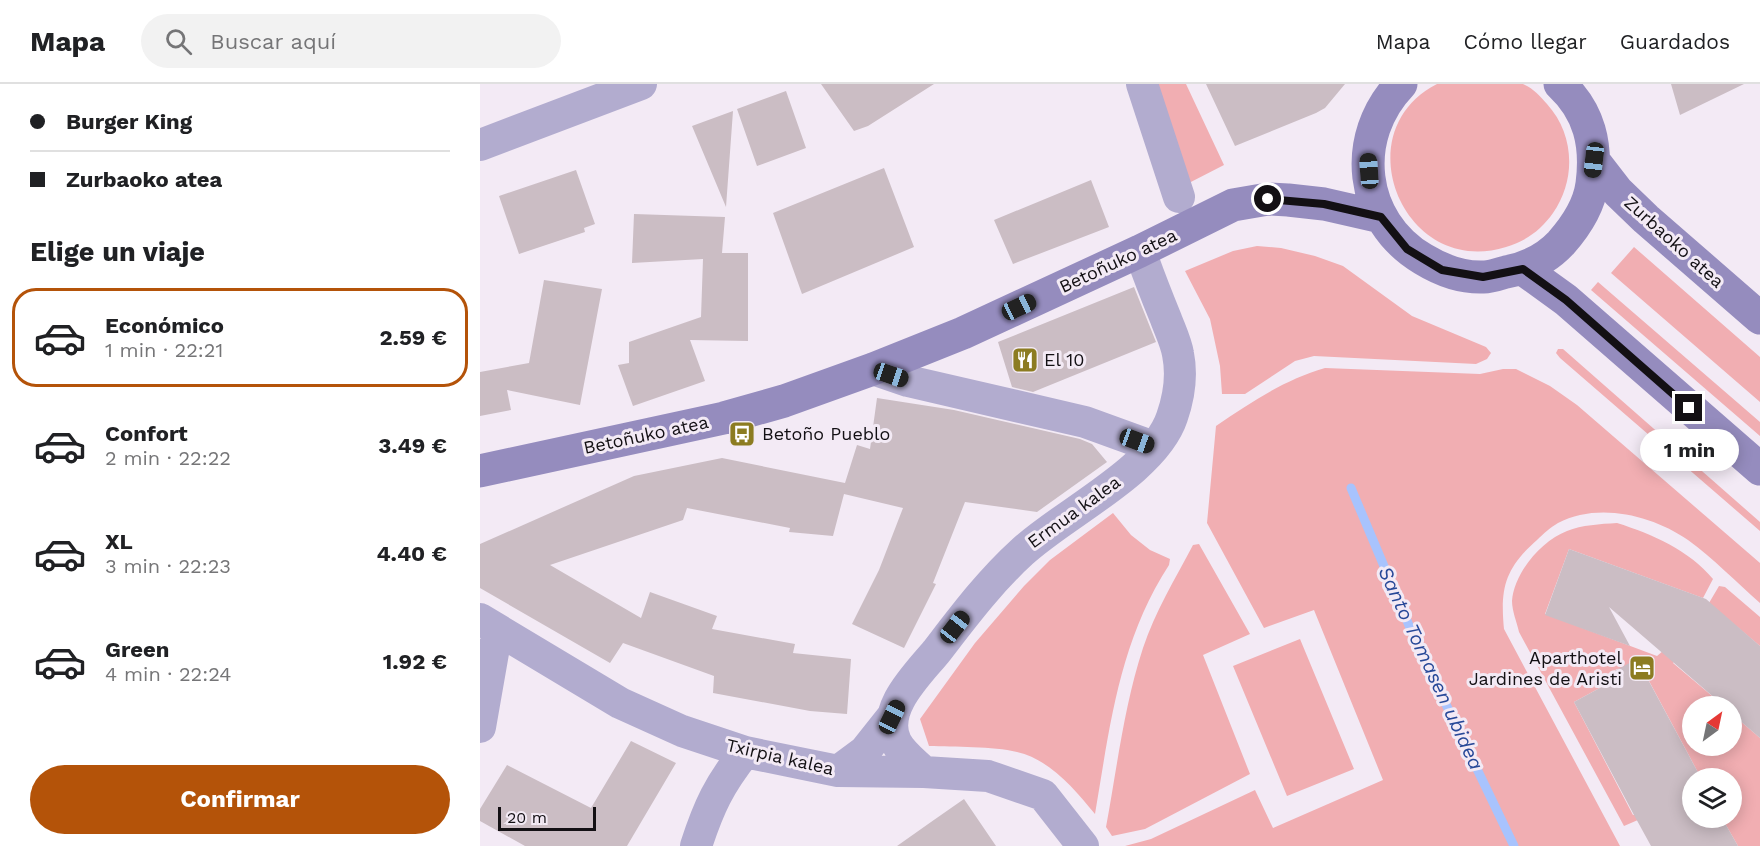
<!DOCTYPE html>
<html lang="es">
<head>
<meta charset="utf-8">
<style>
	:root { --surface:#fff; --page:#f2f2f2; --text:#202124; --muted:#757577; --line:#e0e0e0; --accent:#b45309 }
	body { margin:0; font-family:"Work Sans",sans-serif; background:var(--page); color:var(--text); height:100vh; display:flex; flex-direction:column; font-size:22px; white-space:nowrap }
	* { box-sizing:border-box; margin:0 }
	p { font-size:20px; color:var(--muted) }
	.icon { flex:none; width:33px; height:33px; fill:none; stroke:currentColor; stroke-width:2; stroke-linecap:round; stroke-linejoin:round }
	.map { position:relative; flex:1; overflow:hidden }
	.details { display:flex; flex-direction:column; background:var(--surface); width:480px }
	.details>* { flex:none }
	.hud { display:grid; align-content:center; height:132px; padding:0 30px; background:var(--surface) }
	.needle { width:39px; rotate:33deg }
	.tools { position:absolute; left:1202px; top:612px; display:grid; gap:12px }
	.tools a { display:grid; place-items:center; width:60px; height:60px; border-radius:50%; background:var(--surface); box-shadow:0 3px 15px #0003; font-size:30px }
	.scale { position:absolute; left:18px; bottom:15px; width:98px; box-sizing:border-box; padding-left:6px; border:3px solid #131014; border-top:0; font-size:16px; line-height:21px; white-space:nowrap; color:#131014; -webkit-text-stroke:4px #f3eaf5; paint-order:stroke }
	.end { position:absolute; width:27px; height:27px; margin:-14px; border:8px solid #131014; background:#fff; box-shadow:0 0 0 3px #fff }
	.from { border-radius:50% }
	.bubble { position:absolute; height:42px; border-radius:21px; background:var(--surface); box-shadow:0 3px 15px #0003; font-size:20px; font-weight:700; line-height:42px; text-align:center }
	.car { position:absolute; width:18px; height:36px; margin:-18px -9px; border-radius:8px; box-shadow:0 0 4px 2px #0007; background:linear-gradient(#222 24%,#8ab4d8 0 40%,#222 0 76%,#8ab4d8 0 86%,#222 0) }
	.hud b { display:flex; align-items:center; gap:21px; height:57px; font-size:22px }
	.hud b+b { border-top:2px solid var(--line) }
	.hud i { width:15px; height:15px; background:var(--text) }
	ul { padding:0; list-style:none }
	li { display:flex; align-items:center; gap:18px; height:99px; margin:0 12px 9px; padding:0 18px; border:3px solid transparent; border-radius:24px }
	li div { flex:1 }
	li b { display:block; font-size:22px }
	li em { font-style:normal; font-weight:700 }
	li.active { border-color:var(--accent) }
	li>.icon { width:54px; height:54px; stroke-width:1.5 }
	h2 { padding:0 30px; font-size:27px; line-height:72px }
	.primary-button { display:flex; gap:12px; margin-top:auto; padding:12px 30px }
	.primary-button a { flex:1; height:69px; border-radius:36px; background:var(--accent); color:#fff; font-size:24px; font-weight:700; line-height:69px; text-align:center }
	header { display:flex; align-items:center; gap:36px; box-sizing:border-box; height:84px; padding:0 30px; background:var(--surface); border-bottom:2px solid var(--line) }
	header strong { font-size:28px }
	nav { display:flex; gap:33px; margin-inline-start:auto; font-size:21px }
	.search { width:420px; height:54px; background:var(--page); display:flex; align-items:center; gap:15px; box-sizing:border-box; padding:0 21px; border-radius:33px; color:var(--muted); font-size:22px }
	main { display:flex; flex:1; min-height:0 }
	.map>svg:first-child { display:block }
	.green { fill:#f1aeb2 }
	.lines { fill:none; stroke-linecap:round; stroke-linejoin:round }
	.stream { stroke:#a8c3fd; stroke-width:9 }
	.building { fill:#cbbdc4 }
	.street { stroke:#b2accf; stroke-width:32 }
	.secondary { stroke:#958cbe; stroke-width:33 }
	.route { stroke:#131014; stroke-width:8 }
	.labels { text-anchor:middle; stroke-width:6; stroke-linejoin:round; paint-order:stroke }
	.street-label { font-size:18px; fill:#131014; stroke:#f3eaf5 }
	.poi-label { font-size:18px; fill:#131014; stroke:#f3eaf5; text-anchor:start }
	.water-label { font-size:20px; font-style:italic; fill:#274898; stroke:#f3eaf5 }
</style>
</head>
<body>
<header>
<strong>Mapa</strong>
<div class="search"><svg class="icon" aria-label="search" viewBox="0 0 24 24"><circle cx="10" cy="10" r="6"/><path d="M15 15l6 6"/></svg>Buscar aquí</div>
<nav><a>Mapa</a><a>Cómo llegar</a><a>Guardados</a></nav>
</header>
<main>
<section class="details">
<div class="hud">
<b><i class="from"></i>Burger King</b>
<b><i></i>Zurbaoko atea</b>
</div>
<h2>Elige un viaje</h2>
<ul>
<li class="active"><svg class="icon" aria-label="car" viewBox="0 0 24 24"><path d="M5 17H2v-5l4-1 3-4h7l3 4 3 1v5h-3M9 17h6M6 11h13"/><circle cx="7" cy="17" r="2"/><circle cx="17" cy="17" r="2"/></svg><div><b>Económico</b><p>1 min · 22:21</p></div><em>2.59 €</em></li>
<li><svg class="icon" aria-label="car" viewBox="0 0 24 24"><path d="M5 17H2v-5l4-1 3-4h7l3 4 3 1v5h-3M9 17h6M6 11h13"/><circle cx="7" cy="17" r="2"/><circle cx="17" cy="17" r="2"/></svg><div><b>Confort</b><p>2 min · 22:22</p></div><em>3.49 €</em></li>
<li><svg class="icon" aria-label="car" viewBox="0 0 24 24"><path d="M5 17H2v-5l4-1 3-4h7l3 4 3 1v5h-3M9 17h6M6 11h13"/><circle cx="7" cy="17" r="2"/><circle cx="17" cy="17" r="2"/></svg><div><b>XL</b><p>3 min · 22:23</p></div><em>4.40 €</em></li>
<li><svg class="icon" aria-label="car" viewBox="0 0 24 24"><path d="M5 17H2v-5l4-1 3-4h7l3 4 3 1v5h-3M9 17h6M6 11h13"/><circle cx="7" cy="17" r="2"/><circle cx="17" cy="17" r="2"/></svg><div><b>Green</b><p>4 min · 22:24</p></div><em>1.92 €</em></li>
</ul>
<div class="primary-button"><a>Confirmar</a></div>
</section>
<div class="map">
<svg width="1280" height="762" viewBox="0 0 1280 762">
	<rect width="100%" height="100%" fill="#f3eaf5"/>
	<path class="green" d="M672,0H706L744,81L705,101Z
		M957,0C978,0 999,0 1021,0C1027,0 1037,0 1043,0C1053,4 1061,13 1067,20C1095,51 1096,96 1073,129C1061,146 1046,157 1026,163C924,195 863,48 957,0Z
		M777,162L801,164L835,172L863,182L932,232L1006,263L1011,269L1007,275L996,280L834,272L815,277L765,310H742L740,282L730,235L705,187L753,167Z
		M1154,163L1280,273V318L1131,189Z
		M1118,198L1280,338V352L1111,206Z
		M1078,265H1083L1280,438V447L1080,274L1076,269Z
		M845,284L1000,290L1023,285H1036L1070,302L1097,321L1280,479V519C1256,498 1233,474 1208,456C1172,431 1118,418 1078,439C1071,443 1063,450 1057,456C1025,484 1020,504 1024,545L1140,762H645L671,755L775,706L793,744L903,696L834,526L784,544L727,439L736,342C771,318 804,296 845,284Z
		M633,429L651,451L670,466L690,475L689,481C639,558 630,642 615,730C594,705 571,676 537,668C513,662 474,663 449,662L440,635L495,559L544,502L570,476Z
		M1137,439C1172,450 1209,466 1233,495L1223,514L1089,465L1065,530L1177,572L1190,561L1209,560L1193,579L1244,622H1212V662H1251V629L1280,654V762H1258L1242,734H1251V694H1221L1161,582L1137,585L1123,593L1127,600L1094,618L1153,731L1181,726L1144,742L1039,548C1037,539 1032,527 1032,517C1034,489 1061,457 1087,447C1102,441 1120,440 1137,439Z
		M719,460L770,550L723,571L770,690L665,745L632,752L626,743C637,684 644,622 663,564C675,528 695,495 713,461Z
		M1239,502L1245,503L1280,533V562L1229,519Z
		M820,555L874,685L807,712L753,582Z"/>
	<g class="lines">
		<path class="stream" d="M871,404L936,558L1034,762"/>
	</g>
	<path class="building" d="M341,0H454L388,42L374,47Z
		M726,0H865L845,24L836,29L755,62Z
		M1191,0H1264L1200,31Z
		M306,7L326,64L277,82L257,25Z
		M253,27L246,123L212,42Z
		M404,84L434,163L322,210L293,129Z
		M96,86L115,140L104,144L105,148L39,170L19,112Z
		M611,96L629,143L533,180L514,136Z
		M154,130L245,133L242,169H268V257L210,256L225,297L153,322L138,281L149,279V258L221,233L223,175L152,179Z
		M64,196L122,205L100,321L27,306L31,326L0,332V288L49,279Z
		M654,203L676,258L553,308L532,303L518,258Z
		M397,314L474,326L600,355L612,360L627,378L557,428L485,418L453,499L456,500L424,564L372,540L399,486L423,424L364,410L353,452L309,448L310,444L207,424L203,436L70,481L161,534L170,508L237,532L232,545L315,560L313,569L371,575L367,630L330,627L233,609L234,592L143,559L130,579L0,504V460L154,392L242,374L365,399L377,361L390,365Z
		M1089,465L1226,515L1280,562V654L1251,629V622H1244L1129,523L1150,562L1065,531Z
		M1157,575L1221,694H1212V734H1242L1258,762H1171L1154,731L1094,618L1127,600L1123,593Z
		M151,657L196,679L147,762H45L0,737V725L27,681L111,724Z
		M484,715L516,762H417L451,738Z"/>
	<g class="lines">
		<path class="street" d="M662,0L699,113
			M0,61L161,0
			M393,285L428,297L605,338L674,363
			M0,535L140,619L202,647L265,668L358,687L444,688L508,692L563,711L603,762
			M0,643L14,563
			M358,687L385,667L412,633
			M444,688C435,679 422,670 416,658C400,626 437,591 456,568C483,533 509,498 542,468C584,429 674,387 692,333C699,313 702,290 698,270C696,258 690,246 686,235C677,213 668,190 660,167
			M216,762C229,722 239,701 265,668"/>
		<path class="secondary" d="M921,0C870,53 879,137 943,175C961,186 982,194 1004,193C1011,193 1019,190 1026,188C1047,184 1066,175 1081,159C1096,142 1109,123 1112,100C1117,61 1110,28 1080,0
			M1114,77L1138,108L1166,135L1280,234
			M1043,185L1086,216L1280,385
			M0,387L244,334L304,317L393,285L483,249L660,167L753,121L788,115L808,116L844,120L901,133"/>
	</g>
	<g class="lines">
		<path class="route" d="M788,115L844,120L901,133L927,165L962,186L1003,193L1043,185L1086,216L1209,324"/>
	</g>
	<defs>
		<symbol id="restaurant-square" viewBox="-11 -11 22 22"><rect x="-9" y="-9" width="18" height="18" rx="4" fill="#8c7c21" stroke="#f3eaf5"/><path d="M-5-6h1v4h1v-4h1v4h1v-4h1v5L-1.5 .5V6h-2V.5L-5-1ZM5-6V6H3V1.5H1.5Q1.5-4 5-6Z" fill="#fff"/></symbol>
		<symbol id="bus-square" viewBox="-11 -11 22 22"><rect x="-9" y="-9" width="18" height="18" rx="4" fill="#8c7c21" stroke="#f3eaf5"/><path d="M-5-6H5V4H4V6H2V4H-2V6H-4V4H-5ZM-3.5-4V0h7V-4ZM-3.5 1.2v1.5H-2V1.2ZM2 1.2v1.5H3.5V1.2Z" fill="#fff"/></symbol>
		<symbol id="hotel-square" viewBox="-11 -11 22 22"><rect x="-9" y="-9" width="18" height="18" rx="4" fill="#8c7c21" stroke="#f3eaf5"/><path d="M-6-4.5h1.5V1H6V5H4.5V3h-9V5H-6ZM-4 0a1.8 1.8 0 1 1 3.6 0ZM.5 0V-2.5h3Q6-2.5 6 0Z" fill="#fff"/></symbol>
	</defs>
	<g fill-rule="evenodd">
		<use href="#restaurant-square" x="530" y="261" width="30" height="30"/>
		<use href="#bus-square" x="247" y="335" width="30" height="30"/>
		<use href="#hotel-square" x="1147" y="569" width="30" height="30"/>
	</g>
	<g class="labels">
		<g class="street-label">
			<text transform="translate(1194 158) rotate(42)" y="6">Zurbaoko atea</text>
			<text transform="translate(638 177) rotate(-25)" y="6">Betoñuko atea</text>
			<text transform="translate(166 351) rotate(-12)" y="6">Betoñuko atea</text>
			<text transform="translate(594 428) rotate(-36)" y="6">Ermua kalea</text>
			<text transform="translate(300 673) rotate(13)" y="6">Txirpia kalea</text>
		</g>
		<g class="poi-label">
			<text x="564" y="282">El 10</text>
			<text x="282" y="356">Betoño Pueblo</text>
			<text x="1142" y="580" text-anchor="end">Aparthotel<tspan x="1142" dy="21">Jardines de Aristi</tspan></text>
		</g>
		<g class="water-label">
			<text transform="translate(951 584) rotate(65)" y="7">Santo Tomasen ubidea</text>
		</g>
	</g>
</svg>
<div class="tools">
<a><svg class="needle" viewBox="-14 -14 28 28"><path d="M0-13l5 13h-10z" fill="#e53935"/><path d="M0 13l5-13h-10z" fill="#757577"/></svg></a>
<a><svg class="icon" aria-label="layers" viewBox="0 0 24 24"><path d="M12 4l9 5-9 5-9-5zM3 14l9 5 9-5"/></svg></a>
</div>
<div class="scale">20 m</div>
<i class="end from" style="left:788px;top:115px"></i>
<i class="end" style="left:1209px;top:324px"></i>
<div class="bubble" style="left:1160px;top:345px;width:99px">1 min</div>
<i class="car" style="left:1114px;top:76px;rotate:187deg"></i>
<i class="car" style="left:889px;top:87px;rotate:356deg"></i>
<i class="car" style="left:539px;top:223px;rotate:65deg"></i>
<i class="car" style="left:411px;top:291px;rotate:109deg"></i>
<i class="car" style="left:657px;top:357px;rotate:110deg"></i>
<i class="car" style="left:475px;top:543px;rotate:38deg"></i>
<i class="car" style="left:412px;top:633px;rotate:26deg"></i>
</div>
</main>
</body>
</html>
